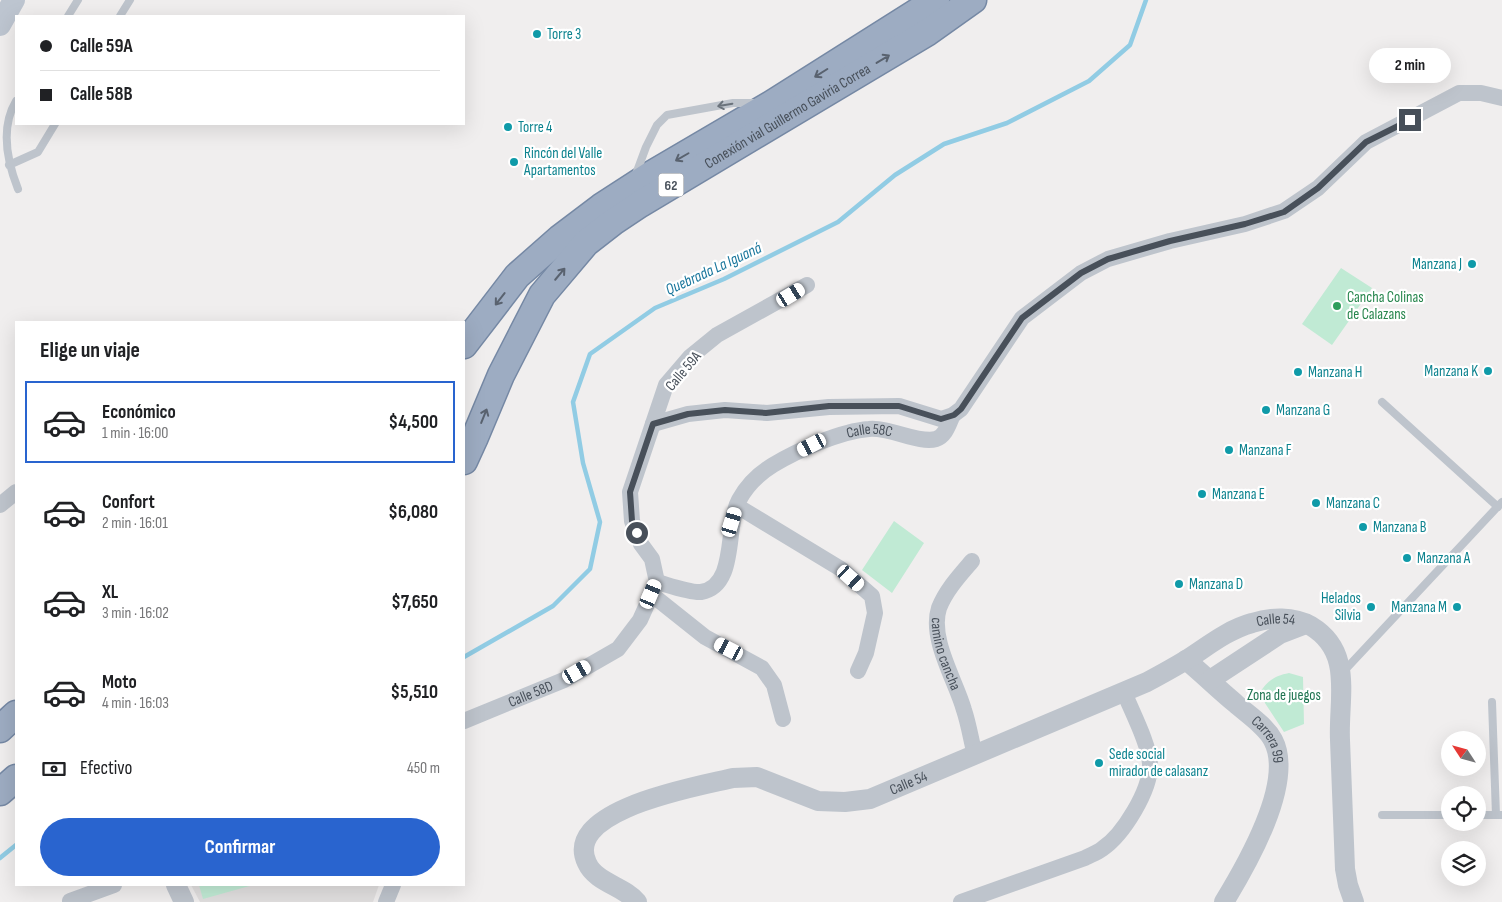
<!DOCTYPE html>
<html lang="es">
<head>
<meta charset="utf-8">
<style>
	:root { --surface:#fff; --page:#f2f2f2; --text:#202124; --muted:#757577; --line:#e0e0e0; --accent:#2964cf }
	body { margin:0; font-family:"Sofia Sans Condensed",sans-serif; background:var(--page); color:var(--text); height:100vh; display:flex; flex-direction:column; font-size:19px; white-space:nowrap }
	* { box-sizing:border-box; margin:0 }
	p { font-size:16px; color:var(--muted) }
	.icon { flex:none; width:28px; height:28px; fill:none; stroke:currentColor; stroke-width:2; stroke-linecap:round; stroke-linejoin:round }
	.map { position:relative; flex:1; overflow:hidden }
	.panel { position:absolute; left:15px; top:321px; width:450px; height:565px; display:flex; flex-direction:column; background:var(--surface); border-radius:0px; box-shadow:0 5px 20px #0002 }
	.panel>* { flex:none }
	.guide { position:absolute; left:15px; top:15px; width:450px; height:110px; border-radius:0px; box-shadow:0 5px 20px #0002; display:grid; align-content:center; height:110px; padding:0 25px; background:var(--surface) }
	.needle { width:32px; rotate:306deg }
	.fabs { position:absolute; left:1441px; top:731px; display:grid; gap:10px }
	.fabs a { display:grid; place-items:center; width:45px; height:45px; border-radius:50%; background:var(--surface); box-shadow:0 5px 20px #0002; font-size:25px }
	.end { position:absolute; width:22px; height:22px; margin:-11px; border:6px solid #48505a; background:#fff; box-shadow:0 0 0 2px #fff }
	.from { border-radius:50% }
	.bubble { position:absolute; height:35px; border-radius:18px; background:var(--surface); box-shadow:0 5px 20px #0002; font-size:16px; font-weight:700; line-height:35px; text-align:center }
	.car { position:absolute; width:15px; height:30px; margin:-15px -8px; border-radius:6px; box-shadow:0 0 4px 1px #0007; background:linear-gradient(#fff 24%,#345 0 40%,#fff 0 76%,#345 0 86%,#fff 0) }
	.guide b { display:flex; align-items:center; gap:18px; height:48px; font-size:19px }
	.guide b+b { border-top:1px solid var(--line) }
	.guide i { width:12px; height:12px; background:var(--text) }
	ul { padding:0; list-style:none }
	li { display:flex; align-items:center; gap:15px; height:82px; margin:0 10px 8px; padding:0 15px; border:2px solid transparent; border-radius:0px }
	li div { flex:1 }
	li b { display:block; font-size:19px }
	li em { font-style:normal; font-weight:700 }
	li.selected { border-color:var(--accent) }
	li>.icon { width:45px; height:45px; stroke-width:1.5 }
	h2 { padding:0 25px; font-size:22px; line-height:60px }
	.pay { display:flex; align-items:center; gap:12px; height:55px; padding:0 25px; font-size:19px }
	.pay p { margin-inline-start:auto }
	.button { display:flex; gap:10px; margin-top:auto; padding:10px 25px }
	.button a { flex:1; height:58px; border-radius:30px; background:var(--accent); color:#fff; font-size:20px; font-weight:700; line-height:58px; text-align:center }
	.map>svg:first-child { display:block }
	.education { fill:#e1dfdf }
	.green { fill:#c0ead4 }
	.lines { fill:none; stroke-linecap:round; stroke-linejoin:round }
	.stream { stroke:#91cce4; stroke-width:4.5 }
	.trunk-casing { stroke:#7588a4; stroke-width:29 }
	.service { stroke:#bec4cc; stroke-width:8 }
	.minor { stroke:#bec4cc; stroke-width:16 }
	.tertiary { stroke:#bec4cc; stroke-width:20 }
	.secondary { stroke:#bdc5d0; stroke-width:22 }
	.trunk { stroke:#9dacc2; stroke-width:26 }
	.oneway { stroke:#59626f }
	.oneway2 { stroke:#6b737c }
	.route { stroke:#48505a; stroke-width:6 }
	.culture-dot { fill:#0f9aa8; stroke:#fff; stroke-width:2 }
	.leisure-dot { fill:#2e9e5b; stroke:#fff; stroke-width:2 }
	.labels { text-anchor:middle; stroke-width:4.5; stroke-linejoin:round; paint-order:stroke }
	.shield { fill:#fff; stroke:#7f848c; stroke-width:1 }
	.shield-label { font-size:14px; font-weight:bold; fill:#48505a }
	.culture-label { font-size:15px; fill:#0d838f; stroke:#fff; text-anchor:start }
	.street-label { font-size:15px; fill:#48505a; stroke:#fff }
	.leisure-label { font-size:15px; fill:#27864d; stroke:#fff; text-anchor:start }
	.park-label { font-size:15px; fill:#1f7451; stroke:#fff }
	.water-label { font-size:16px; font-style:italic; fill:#19769c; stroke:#fff }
</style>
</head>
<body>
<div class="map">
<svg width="1502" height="902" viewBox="0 0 1502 902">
	<rect width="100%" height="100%" fill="#f0eeee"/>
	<path class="education" d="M191,885H379L373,902H200Z"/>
	<path class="green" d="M1341,268L1372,288L1332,345L1302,324Z
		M894,521L924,543L892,593L862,570Z
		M1289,673L1303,677L1304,724L1284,732L1259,694C1267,681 1274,676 1289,673Z
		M199,885H253L203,899Z"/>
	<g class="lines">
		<path class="stream" d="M464,657L553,606L590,569L600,522L583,463L573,402L590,354L655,308L724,279L838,222L895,175L944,144L1007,123L1089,81L1130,45L1146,0
			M0,858L16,845"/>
		<defs>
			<g id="trunk">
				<path d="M464,345L517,276L560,238L601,207L652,174L773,103L936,0"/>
				<path id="s6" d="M464,461L475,437L501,375L542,295L586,243L613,222L640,204L928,32L973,0"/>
				<path d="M0,729L16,714"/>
				<path d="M0,792L16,778"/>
			</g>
		</defs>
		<use href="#trunk" class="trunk-casing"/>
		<path class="service" d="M68,16L78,0
			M120,16L130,0
			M16,101C0,128 7,161 18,189
			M9,165L38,152L55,124
			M636,174L646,147L657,125L667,115L733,103H756
			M1382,402L1498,507
			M1343,672L1502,502
			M1492,702L1496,815
			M1382,815H1450
			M1478,815H1502"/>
		<g class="minor">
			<path d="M653,424L688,414L725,410L767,413L829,407L899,406L941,419L953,415L961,409L1022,318L1081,273L1108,259L1170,241L1245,224L1284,211L1318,188L1366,142L1459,93H1481L1502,98"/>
			<path d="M0,505L16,492"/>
			<path d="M737,506L841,569L872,596L875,613L866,653L858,671"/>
			<path id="s1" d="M972,561C960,575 946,590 939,608C929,639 956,681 964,710C969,725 971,740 975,755"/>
			<path id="s2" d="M657,582C668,585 690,593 701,592C738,586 725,525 739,500C747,485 760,473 773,465C798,450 841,431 869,429C890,427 919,444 936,439C946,436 949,423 953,415"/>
			<path d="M651,594L705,637L762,668L774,685L783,719"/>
			<path id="s3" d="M464,721L564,680L618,649L640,620L657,582L652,559L641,544L632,521L630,492L666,385L690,357L717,335L807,285"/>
			<path d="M70,901L114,885"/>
			<path d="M386,902L393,885"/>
			<path d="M961,902L1085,858C1090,855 1097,853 1102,849C1123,835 1151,790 1150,764C1149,744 1132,712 1124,692"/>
		</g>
		<g class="tertiary">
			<path id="s4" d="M1186,660C1203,674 1218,689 1235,703C1247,714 1265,725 1273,740C1295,782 1246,866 1224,902"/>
			<path d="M1210,680L1280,634L1306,624"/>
			<path d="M176,885L184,902"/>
			<path id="s5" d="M637,902C624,886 596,883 587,863C561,809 701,786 733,778L757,777L818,801L845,802L870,799L1147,682C1160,675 1173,668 1186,660C1208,646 1227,630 1252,623C1271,617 1293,616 1311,626C1354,652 1338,698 1340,740C1342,783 1343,826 1345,869L1348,885L1354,902"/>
		</g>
		<path class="secondary" d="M0,25L14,0"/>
		<use href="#trunk" class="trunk"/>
	</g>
	<defs><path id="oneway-shaft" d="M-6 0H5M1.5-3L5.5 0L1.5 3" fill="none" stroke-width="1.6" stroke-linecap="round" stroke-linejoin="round" transform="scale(1.25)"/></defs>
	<g class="oneway">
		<use href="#oneway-shaft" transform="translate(883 59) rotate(-31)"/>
		<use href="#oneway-shaft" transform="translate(821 73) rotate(148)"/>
		<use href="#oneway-shaft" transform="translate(682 157) rotate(150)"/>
		<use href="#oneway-shaft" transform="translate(560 274) rotate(-50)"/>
		<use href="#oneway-shaft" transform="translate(500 299) rotate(128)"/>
		<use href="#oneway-shaft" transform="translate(484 416) rotate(-68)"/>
	</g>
	<use class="oneway2" href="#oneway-shaft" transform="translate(725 105) rotate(170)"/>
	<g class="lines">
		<path class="route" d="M637,533L632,521L630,492L653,424L688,414L725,410L766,413L829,406H899L941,419L954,415L961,409L1022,318L1081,273L1108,259L1170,241L1245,224L1284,212L1318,188L1366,142L1410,120"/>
	</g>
	<g class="culture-dot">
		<circle cx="537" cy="34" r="5"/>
		<circle cx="508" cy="127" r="5"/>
		<circle cx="514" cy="162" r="5"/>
		<circle cx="1472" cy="264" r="5"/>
		<circle cx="1488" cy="371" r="5"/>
		<circle cx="1298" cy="372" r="5"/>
		<circle cx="1266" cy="410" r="5"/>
		<circle cx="1229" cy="450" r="5"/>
		<circle cx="1202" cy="494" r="5"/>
		<circle cx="1316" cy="503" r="5"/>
		<circle cx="1363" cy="527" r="5"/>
		<circle cx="1407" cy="558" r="5"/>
		<circle cx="1179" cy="584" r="5"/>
		<circle cx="1371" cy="607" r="5"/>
		<circle cx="1457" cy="607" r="5"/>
		<circle cx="1099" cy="763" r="5"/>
	</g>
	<circle class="leisure-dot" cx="1337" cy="306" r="5"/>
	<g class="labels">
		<rect class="shield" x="658.5" y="173.5" width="25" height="23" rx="4"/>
		<g class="shield-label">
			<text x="671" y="190">62</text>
		</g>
		<g class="culture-label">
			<text x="547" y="39">Torre 3</text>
			<text x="518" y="132">Torre 4</text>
			<text x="524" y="158">Rincón del Valle<tspan x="524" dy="17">Apartamentos</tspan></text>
			<text x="1462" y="269" text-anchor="end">Manzana J</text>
			<text x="1478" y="376" text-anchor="end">Manzana K</text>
			<text x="1308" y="377">Manzana H</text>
			<text x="1276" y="415">Manzana G</text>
			<text x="1239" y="455">Manzana F</text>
			<text x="1212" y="499">Manzana E</text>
			<text x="1326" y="508">Manzana C</text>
			<text x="1373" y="532">Manzana B</text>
			<text x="1417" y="563">Manzana A</text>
			<text x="1189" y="589">Manzana D</text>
			<text x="1361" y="603" text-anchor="end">Helados<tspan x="1361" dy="17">Silvia</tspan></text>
			<text x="1447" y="612" text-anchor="end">Manzana M</text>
			<text x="1109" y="759">Sede social<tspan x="1109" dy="17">mirador de calasanz</tspan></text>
		</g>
		<g class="street-label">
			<text dy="5" stroke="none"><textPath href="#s6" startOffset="490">Conexión vial Guillermo Gaviria Correa</textPath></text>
			<text transform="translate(683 371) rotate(-50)" y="5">Calle 59A</text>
			<text dy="5" stroke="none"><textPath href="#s2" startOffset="304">Calle 58C</textPath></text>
			<text dy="5" stroke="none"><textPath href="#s5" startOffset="839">Calle 54</textPath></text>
			<text dy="5" stroke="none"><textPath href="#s1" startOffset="105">camino cancha</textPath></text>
			<text dy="5" stroke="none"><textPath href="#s3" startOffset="72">Calle 58D</textPath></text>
			<text dy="5" stroke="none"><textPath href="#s4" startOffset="116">Carrera 99</textPath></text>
			<text dy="5" stroke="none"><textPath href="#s5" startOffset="435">Calle 54</textPath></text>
		</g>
		<g class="leisure-label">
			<text x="1347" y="302">Cancha Colinas<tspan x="1347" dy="17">de Calazans</tspan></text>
		</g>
		<g class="park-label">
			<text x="1284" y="700">Zona de juegos</text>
		</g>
		<g class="water-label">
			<text transform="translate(713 268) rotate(-25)" y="6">Quebrada La Iguaná</text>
		</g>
	</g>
</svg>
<div class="fabs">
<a><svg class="needle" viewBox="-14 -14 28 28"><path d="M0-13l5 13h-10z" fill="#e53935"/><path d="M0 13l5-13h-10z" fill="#757577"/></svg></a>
<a><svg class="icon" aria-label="locate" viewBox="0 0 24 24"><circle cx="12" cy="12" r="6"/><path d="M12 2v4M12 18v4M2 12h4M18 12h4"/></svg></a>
<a><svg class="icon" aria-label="layers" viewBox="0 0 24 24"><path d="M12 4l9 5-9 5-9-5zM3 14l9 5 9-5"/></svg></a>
</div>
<i class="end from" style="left:637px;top:533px"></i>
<i class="end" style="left:1410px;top:120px"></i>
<div class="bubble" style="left:1369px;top:48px;width:82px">2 min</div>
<i class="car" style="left:791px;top:295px;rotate:59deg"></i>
<i class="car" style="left:812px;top:445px;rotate:243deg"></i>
<i class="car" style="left:732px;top:522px;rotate:17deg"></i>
<i class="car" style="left:851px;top:578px;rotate:132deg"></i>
<i class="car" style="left:651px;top:594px;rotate:23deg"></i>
<i class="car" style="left:729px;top:649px;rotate:297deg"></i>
<i class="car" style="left:577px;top:672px;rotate:60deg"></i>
<div class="guide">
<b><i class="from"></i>Calle 59A</b>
<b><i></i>Calle 58B</b>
</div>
<section class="panel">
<h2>Elige un viaje</h2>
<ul>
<li class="selected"><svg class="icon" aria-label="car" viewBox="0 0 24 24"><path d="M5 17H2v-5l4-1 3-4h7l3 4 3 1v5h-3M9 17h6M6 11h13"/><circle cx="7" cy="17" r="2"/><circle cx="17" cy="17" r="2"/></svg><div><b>Económico</b><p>1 min · 16:00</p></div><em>$4,500</em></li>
<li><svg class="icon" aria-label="car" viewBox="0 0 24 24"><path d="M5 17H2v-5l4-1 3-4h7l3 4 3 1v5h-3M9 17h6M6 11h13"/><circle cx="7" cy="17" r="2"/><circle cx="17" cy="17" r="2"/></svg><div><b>Confort</b><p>2 min · 16:01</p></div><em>$6,080</em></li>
<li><svg class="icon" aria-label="car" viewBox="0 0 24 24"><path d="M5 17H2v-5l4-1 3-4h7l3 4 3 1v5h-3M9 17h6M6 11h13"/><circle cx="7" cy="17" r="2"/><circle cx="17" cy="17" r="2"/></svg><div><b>XL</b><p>3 min · 16:02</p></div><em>$7,650</em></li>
<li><svg class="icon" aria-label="car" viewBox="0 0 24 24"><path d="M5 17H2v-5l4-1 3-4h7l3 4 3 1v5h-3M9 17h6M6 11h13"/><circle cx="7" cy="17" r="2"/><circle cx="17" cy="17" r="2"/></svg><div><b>Moto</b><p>4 min · 16:03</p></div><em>$5,510</em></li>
</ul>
<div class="pay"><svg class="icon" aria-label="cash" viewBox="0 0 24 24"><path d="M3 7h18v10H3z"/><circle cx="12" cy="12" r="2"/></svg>Efectivo<p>450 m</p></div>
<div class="button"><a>Confirmar</a></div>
</section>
</div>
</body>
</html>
